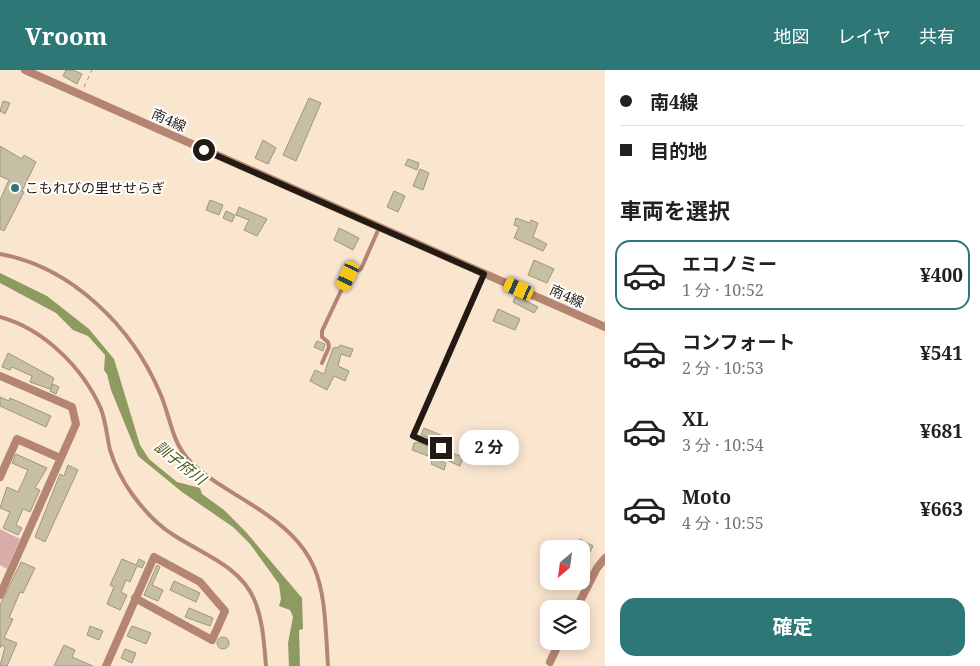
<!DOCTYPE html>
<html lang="ja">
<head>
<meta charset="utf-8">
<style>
	:root { --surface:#fff; --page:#f6f6f6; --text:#202124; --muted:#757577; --line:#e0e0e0; --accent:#2d7776 }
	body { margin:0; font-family:"Noto Serif","Noto Sans JP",serif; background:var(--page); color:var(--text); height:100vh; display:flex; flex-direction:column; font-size:19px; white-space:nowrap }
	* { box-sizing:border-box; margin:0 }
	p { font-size:16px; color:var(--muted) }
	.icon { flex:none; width:28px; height:28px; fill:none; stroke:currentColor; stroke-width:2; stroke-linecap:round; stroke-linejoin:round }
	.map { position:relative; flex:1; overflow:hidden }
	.details { display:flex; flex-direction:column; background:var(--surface); width:375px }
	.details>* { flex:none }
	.banner { display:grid; align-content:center; height:110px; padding:0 15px; background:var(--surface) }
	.needle { width:32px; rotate:209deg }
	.controls { position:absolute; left:540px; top:470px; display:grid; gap:10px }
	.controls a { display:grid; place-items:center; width:50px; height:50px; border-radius:10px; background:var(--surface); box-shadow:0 2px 12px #0003; font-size:25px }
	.end { position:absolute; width:22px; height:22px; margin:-11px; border:6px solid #231b13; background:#fff; box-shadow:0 0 0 2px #fff }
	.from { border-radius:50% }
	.bubble { position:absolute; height:35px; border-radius:15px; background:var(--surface); box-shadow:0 2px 12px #0003; font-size:16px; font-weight:700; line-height:35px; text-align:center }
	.car { position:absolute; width:15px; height:30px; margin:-15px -8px; border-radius:6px; box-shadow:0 0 4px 1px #0007; background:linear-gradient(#f5c518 24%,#345 0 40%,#f5c518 0 76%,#345 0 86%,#f5c518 0) }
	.banner b { display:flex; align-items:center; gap:18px; height:48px; font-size:19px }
	.banner b+b { border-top:1px solid var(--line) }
	.banner i { width:12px; height:12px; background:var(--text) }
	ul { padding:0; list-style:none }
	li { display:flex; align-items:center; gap:15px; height:70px; margin:0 10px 8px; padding:0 5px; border:2px solid transparent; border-radius:15px }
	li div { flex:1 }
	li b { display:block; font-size:19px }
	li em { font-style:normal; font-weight:700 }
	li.on { border-color:var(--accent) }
	li>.icon { width:45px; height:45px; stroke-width:1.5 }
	h2 { padding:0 15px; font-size:22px; line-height:60px }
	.primary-button { display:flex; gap:10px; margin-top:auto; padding:10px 15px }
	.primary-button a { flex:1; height:58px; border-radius:15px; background:var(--accent); color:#fff; font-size:20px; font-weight:700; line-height:58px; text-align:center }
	header { display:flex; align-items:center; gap:30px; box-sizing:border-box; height:70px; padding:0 25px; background:var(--accent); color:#fff }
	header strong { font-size:24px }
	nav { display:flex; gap:28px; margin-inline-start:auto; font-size:18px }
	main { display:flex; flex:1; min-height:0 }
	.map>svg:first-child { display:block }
	.green { fill:#d8acab }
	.water { fill:#8d9a60 }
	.building { fill:#c6bfa4; stroke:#9e977d }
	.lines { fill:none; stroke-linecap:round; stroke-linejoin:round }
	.path { stroke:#9f8f7f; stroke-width:1; stroke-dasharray:4 4; stroke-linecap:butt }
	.lane { stroke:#b48672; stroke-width:4 }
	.street { stroke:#b48672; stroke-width:8 }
	.route { stroke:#231b13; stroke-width:6 }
	.poi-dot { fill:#2d7776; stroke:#fff; stroke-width:2 }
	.labels { text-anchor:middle; stroke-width:4; stroke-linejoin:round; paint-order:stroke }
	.street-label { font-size:14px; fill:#231b13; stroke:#fff }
	.poi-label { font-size:14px; fill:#231b13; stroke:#fff; text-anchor:start }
	.water-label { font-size:15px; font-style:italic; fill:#495513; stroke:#fff }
</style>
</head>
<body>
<header>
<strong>Vroom</strong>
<nav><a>地図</a><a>レイヤ</a><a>共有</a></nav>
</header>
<main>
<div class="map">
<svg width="605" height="596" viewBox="0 0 605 596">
	<rect width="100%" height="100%" fill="#fae5cf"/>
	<path class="green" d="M0,459L20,469L7,499L0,495Z"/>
	<path class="water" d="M0,203L47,226L89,259L114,289L140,375L149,389L177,412L200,418L202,424L224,440L246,462L302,528L303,559L299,560L300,596H289L288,573L293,547L290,540L279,536L281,529L279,514L250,474L233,457L182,422L138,386L111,320L107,304L104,300L105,285L88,266L73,260L56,243L0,213Z"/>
	<path class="building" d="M66,0H73L82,4L77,14L63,6Z
		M309,28L321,33L296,91L283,85Z
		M3,31L10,33L5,44L0,41Z
		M263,70L276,78L268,94L255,88Z
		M0,76L22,89L24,85L36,92L22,121L24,122L4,161L0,159V130L9,110L0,106Z
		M408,89L419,93L417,100L405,95Z
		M420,99L429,103L423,120L413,116Z
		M394,121L405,126L398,142L387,137Z
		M210,130L223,135L219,145L206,140Z
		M239,137L267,149L257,166L244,160L249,150L236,145Z
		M226,141L235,145L232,152L223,148Z
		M516,148L530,153L531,150L538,153L533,167L547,174L543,181L514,168L519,157L514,155Z
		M339,158L359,168L353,180L334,170Z
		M534,190L554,199L547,213L528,205Z
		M516,226L538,237L534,243L513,232Z
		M498,239L520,249L515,260L493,251Z
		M317,271L325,274L323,281L314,277Z
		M340,275L353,279L350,287L341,284L338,296L349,301L345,311L334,306L327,320L310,311L315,300L324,304L333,278L339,277Z
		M8,283L54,308L50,319L30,312L32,306L12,297L10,300L2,297Z
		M53,314L59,317L56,324L50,321Z
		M0,327L9,331L10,328L51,346L46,357L0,336Z
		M424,358L448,368L445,375L421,365Z
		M418,372L434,379L431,387L412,380L414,373Z
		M447,381L463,387L460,396L444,389Z
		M16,384L47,398L35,418L40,420L30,442L23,439L16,455L22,458L18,465L3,458L10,442L0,438L7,417L18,422L28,400L12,393Z
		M433,388L446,393L444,400L431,394Z
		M68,395L78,400L45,472L35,467L60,404L64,406Z
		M580,469L593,476L585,492L588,493L581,508V479H575Z
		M122,489L136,495L139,489L145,492L142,498L137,496L130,512L126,510L121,522L127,525L120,540L107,534L114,517L110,515Z
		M21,492L35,498L23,523L20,522L9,548L13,549L4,568L17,573L7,596H0L5,577L1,575L0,578V535Z
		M157,495L160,497L152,515L163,520L158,531L144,525Z
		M174,511L200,523L196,532L170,520Z
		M189,538L213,548L210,556L185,547Z
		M90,556L103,561L99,570L87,565Z
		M132,556L151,563L146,574L127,566Z
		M217 573a6 6 0 1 1 12 0a6 6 0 1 1-12 0Z
		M64,575L75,580L72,587L93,596H54Z
		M125,579L136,583L132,593L121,588Z"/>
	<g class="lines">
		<path class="path" d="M84,17L92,0"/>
		<path class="lane" d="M0,184C72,197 132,257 160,323C170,345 171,370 188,389C204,407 229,420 249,433C326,480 323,513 328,596
			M0,247C44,259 83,298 101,339C106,352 107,367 110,380C115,396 122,410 132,424C143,439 156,454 172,464C200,483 239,495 254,529C263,550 264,573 266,596
			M322,293L329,277L328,272L322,267V261L348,206L361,199L379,158
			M441,378L413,366L484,204"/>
		<path class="street" d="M25,0L605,257
			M0,306L72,337L76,354L0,525
			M0,407L17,369L60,388
			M576,539L597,498L605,488
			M550,592L560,571
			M106,596L154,487L200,512L225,541L212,570L135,528"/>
	</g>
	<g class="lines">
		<path class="route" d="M204,80L484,204L413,366L441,378"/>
	</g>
	<circle class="poi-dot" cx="15" cy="118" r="5"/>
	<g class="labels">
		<g class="street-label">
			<text transform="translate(169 50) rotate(24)" y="5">南4線</text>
			<text transform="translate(567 226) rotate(24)" y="5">南4線</text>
		</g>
		<g class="poi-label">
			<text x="25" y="123">こもれびの里せせらぎ</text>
		</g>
		<g class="water-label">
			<text transform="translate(180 393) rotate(38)" y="5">訓子府川</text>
		</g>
	</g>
</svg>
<div class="controls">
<a><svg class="needle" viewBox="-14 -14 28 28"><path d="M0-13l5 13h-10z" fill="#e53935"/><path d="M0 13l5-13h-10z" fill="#757577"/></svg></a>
<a><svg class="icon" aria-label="layers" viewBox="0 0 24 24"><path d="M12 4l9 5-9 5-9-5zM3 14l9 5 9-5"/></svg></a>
</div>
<i class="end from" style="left:204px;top:80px"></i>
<i class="end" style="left:441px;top:378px"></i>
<div class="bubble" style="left:459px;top:360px;width:60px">2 分</div>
<i class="car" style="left:348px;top:206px;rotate:205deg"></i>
<i class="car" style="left:519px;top:219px;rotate:294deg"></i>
</div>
<section class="details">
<div class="banner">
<b><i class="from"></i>南4線</b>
<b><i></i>目的地</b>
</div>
<h2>車両を選択</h2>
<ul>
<li class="on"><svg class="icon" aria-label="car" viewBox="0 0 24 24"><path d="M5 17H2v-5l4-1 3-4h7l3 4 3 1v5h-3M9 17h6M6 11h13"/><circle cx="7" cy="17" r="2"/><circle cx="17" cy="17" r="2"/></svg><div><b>エコノミー</b><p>1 分 · 10:52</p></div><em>¥400</em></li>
<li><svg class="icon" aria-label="car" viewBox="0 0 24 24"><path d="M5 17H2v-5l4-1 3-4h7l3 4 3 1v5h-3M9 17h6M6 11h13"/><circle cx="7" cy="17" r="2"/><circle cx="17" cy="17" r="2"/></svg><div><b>コンフォート</b><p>2 分 · 10:53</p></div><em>¥541</em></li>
<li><svg class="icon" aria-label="car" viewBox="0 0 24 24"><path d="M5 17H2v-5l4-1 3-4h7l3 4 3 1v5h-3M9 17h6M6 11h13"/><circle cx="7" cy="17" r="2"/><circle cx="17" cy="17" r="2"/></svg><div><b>XL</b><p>3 分 · 10:54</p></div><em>¥681</em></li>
<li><svg class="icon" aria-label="car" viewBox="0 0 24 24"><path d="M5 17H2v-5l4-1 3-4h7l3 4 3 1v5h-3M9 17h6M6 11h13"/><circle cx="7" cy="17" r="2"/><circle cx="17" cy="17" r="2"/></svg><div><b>Moto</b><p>4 分 · 10:55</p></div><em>¥663</em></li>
</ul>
<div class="primary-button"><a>確定</a></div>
</section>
</main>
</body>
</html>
